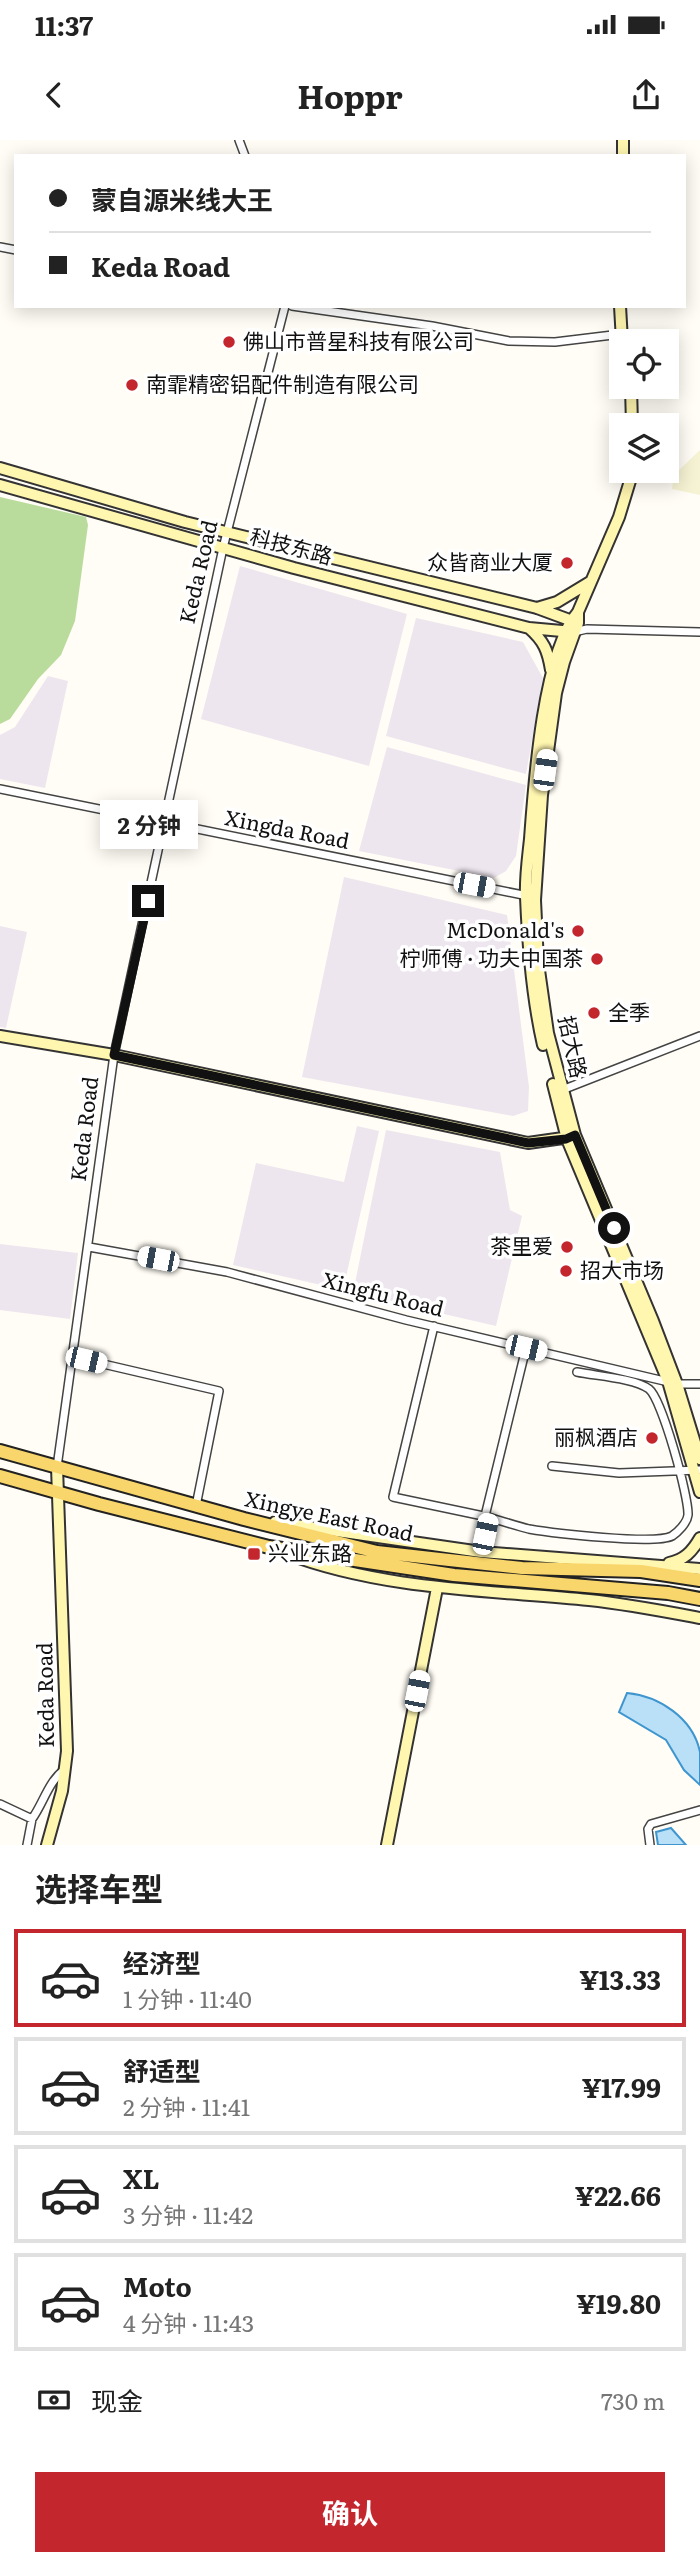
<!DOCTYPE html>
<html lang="zh">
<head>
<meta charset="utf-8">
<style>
	:root { --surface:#fff; --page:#f2f2f2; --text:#222; --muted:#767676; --line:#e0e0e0; --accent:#c4262e }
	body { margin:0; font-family:Literata,"Noto Sans SC",serif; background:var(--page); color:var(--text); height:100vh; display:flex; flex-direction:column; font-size:26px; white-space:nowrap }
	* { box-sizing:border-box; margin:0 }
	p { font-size:23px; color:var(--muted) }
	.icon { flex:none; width:38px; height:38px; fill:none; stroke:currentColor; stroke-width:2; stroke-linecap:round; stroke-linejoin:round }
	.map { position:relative; height:1705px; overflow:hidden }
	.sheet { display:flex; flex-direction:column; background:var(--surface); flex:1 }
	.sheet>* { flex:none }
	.guide { position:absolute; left:14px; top:14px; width:672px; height:154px; border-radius:0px; box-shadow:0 4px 18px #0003; display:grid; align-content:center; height:154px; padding:0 35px; background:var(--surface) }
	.fabs { position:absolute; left:609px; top:189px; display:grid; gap:14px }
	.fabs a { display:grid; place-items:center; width:70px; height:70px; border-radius:0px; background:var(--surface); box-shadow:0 4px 18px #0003; font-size:35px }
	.end { position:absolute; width:32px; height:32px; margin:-16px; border:9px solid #111; background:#fff; box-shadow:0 0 0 4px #fff }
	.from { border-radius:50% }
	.bubble { position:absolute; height:49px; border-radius:0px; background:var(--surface); box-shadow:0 4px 18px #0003; font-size:23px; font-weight:700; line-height:49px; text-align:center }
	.car { position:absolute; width:21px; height:42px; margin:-21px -10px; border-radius:9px; box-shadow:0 0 5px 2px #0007; background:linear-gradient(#fff 24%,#345 0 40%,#fff 0 76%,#345 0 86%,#fff 0) }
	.guide b { display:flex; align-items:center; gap:24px; height:66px; font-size:26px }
	.guide b+b { border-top:2px solid var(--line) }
	.guide i { width:18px; height:18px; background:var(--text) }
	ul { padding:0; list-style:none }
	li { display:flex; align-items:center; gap:21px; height:98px; margin:0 14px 10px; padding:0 21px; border:4px solid var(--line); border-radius:0px }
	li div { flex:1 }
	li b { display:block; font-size:26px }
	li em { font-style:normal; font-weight:700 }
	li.current { border-color:var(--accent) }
	li>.icon { width:63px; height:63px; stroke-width:1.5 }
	h2 { padding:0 35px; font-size:32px; line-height:84px }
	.pay { display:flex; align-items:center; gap:18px; height:77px; padding:0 35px; font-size:26px }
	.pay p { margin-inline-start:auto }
	.button { display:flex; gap:14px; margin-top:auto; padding:14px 35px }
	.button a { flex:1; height:80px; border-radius:0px; background:var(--accent); color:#fff; font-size:28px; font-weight:700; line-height:80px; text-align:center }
	.status { display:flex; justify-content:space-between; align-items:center; height:49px; padding:0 35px; background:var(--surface); direction:ltr }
	.status svg { height:19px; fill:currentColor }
	header { display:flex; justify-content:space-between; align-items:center; height:91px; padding:0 35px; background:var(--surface); font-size:32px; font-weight:700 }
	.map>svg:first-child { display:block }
	.industrial { fill:#eee6ef }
	.farmland { fill:#f6f3d4 }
	.forest { fill:#b9dc9c }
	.water { fill:#b9e0f7; stroke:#3f96cf; stroke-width:2 }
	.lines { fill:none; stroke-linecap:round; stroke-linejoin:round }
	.street-casing { stroke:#444; stroke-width:10 }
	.secondary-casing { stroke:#333; stroke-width:14 }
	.primary-casing { stroke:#222; stroke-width:16 }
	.street { stroke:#fff; stroke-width:7 }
	.secondary { stroke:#fff6b0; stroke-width:10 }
	.primary { stroke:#f9d66b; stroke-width:12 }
	.route { stroke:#111; stroke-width:9 }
	.poi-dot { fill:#c4262e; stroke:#fff; stroke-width:2.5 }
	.labels { text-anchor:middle; stroke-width:7; stroke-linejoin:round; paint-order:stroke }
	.poi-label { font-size:21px; fill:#111; stroke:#fff; text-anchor:start }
	.street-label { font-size:21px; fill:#111; stroke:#fff }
</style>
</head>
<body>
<div class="status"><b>11:37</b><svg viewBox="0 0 49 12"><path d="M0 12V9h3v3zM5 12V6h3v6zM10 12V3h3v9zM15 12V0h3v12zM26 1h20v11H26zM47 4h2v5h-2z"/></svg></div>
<header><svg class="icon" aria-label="back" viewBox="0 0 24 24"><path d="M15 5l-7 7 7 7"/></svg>Hoppr<svg class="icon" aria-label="share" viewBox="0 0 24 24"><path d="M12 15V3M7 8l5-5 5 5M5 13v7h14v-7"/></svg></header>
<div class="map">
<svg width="700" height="1705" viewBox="0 0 700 1705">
	<rect width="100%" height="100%" fill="#fffdf5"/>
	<path class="industrial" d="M240,426L407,474L369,626L201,579Z
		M416,478L523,502L543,538L526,634L386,596Z
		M48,536L68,541L45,648L0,639V595L15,587Z
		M387,607L526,645L516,716L506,731L494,738L359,711Z
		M344,737L507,775L529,947L528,971L513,976L302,937Z
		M0,786L27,792L6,888L0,887Z
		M357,986L379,991L343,1150L233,1125L256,1023L344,1042Z
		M386,990L500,1012L510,1070L522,1076L496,1186L353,1153Z
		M0,1104L78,1113L70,1179L0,1170Z"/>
	<path class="farmland" d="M700,310V355L672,349L674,335Z"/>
	<path class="forest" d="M0,357L86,377L88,385L75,481L61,515L38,539L10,579L0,584Z"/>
	<path class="water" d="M627,1553C659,1556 693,1578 700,1612C700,1622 700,1635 700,1645L684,1630L666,1600L619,1572Z
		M671,1688L686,1705H658L656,1692Z"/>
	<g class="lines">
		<defs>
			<path id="street" d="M239,0L245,16
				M0,107L16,110
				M292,166L432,186L509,201L555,202L621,194
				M574,492L587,489L700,492
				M0,649L528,756
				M562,950L700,896
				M89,1107L227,1132L406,1180L677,1244H700
				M434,1186L393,1357L488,1377L481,1412
				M86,1220L219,1251L196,1366
				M552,1326L619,1333L700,1330
				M57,1327L114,915L223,408L285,166
				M485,1376L526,1208
				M488,1377C502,1381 516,1386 529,1389C552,1393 655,1405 672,1396C678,1392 687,1383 688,1375C689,1357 662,1259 649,1249C634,1238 596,1236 577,1232
				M0,1664L32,1679C44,1662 48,1642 65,1629
				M27,1705L32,1679
				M650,1705L648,1689L651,1684L700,1670"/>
			<path id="secondary" d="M623,16V0
				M620,166L622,201
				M631,247L632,285
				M0,328L185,382L537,468L575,482
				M633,331L619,377L578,472V483L564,522L556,553L542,655L535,760L538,823L548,893L575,995L653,1181L677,1244L700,1319
				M0,345L294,428L529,488L573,492
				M537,468L557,462L590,442
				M529,488C544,501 548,511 551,530
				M0,896L114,915L528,1003L570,997
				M543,905C532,857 528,806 526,757C525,738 528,718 530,699C534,644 543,512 578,472
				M553,944L567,999L668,1241L700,1352
				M275,1382L481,1412L700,1429
				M285,1413C382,1450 487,1450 589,1460C627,1464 663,1471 700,1478
				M669,1423C684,1420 692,1412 700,1398
				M47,1705L62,1651L67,1611L57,1327
				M387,1705L437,1448"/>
			<path id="primary" d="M0,1311L244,1379L377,1412L522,1428L641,1431L700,1440
				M0,1336L99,1364L269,1407L454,1435L668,1453L700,1459"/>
		</defs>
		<use href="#street" class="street-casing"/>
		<use href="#secondary" class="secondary-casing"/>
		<use href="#primary" class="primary-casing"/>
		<use href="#street" class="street"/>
		<use href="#secondary" class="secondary"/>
		<use href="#primary" class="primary"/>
	</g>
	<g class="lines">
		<path class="route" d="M148,761L114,915L528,1003L566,999L575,995L614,1088"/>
	</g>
	<g class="poi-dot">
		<circle cx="229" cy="202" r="7"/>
		<circle cx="132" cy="245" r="7"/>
		<circle cx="567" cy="423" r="7"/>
		<circle cx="578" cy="791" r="7"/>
		<circle cx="597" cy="819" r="7"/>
		<circle cx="594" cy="873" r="7"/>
		<circle cx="567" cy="1107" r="7"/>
		<circle cx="566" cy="1131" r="7"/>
		<circle cx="652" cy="1298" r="7"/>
		<rect x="247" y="1407" width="14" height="14" rx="3.5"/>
	</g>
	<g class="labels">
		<g class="poi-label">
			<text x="243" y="209">佛山市普星科技有限公司</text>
			<text x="146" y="252">南霏精密铝配件制造有限公司</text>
			<text x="553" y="430" text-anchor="end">众皆商业大厦</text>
			<text x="564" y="798" text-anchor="end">McDonald's</text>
			<text x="583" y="826" text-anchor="end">柠师傅 · 功夫中国茶</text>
			<text x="608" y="880">全季</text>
			<text x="553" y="1114" text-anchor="end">茶里爱</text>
			<text x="580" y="1138">招大市场</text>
			<text x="638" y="1305" text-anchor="end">丽枫酒店</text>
			<text x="268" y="1421">兴业东路</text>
		</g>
		<g class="street-label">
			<text transform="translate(291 407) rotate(15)" y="7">科技东路</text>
			<text transform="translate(199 432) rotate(-77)" y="7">Keda Road</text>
			<text transform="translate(287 690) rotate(11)" y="7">Xingda Road</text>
			<text transform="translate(572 907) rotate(78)" y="7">招大路</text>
			<text transform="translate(85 989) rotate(-83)" y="7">Keda Road</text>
			<text transform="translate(383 1155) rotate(14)" y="7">Xingfu Road</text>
			<text transform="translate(329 1377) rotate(12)" y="7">Xingye East Road</text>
			<text transform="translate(46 1555) rotate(-91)" y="7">Keda Road</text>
		</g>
	</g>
</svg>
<div class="fabs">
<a><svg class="icon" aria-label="locate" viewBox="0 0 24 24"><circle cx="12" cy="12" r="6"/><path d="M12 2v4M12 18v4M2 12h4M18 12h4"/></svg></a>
<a><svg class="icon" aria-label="layers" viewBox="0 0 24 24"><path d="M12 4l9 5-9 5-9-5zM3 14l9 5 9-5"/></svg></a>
</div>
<i class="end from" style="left:614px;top:1088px"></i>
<i class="end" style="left:148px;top:761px"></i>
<div class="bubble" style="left:100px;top:660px;width:98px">2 分钟</div>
<i class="car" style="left:545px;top:630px;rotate:8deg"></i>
<i class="car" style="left:474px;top:745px;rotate:101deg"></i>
<i class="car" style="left:158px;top:1119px;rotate:281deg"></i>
<i class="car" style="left:526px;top:1208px;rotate:103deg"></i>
<i class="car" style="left:86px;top:1220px;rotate:103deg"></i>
<i class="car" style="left:485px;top:1394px;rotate:12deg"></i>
<i class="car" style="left:417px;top:1551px;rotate:11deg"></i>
<div class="guide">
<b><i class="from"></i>蒙自源米线大王</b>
<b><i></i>Keda Road</b>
</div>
</div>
<section class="sheet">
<h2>选择车型</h2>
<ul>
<li class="current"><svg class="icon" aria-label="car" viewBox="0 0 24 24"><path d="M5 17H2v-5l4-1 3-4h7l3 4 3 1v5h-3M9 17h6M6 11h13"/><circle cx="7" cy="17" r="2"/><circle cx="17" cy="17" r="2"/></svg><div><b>经济型</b><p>1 分钟 · 11:40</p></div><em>¥13.33</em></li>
<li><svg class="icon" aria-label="car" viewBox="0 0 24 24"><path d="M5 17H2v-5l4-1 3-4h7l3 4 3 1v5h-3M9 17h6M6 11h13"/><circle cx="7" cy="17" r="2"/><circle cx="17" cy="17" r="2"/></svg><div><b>舒适型</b><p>2 分钟 · 11:41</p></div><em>¥17.99</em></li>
<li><svg class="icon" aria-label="car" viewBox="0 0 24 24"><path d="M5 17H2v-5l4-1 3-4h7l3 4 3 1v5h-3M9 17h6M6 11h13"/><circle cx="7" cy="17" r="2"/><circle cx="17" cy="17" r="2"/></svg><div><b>XL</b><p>3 分钟 · 11:42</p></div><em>¥22.66</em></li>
<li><svg class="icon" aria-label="car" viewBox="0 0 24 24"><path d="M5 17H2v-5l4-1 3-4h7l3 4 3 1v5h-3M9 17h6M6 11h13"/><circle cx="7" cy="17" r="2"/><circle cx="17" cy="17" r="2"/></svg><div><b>Moto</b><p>4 分钟 · 11:43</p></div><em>¥19.80</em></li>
</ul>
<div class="pay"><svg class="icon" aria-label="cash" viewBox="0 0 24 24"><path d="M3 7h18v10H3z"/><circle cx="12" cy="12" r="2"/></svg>现金<p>730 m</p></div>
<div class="button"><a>确认</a></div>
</section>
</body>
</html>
